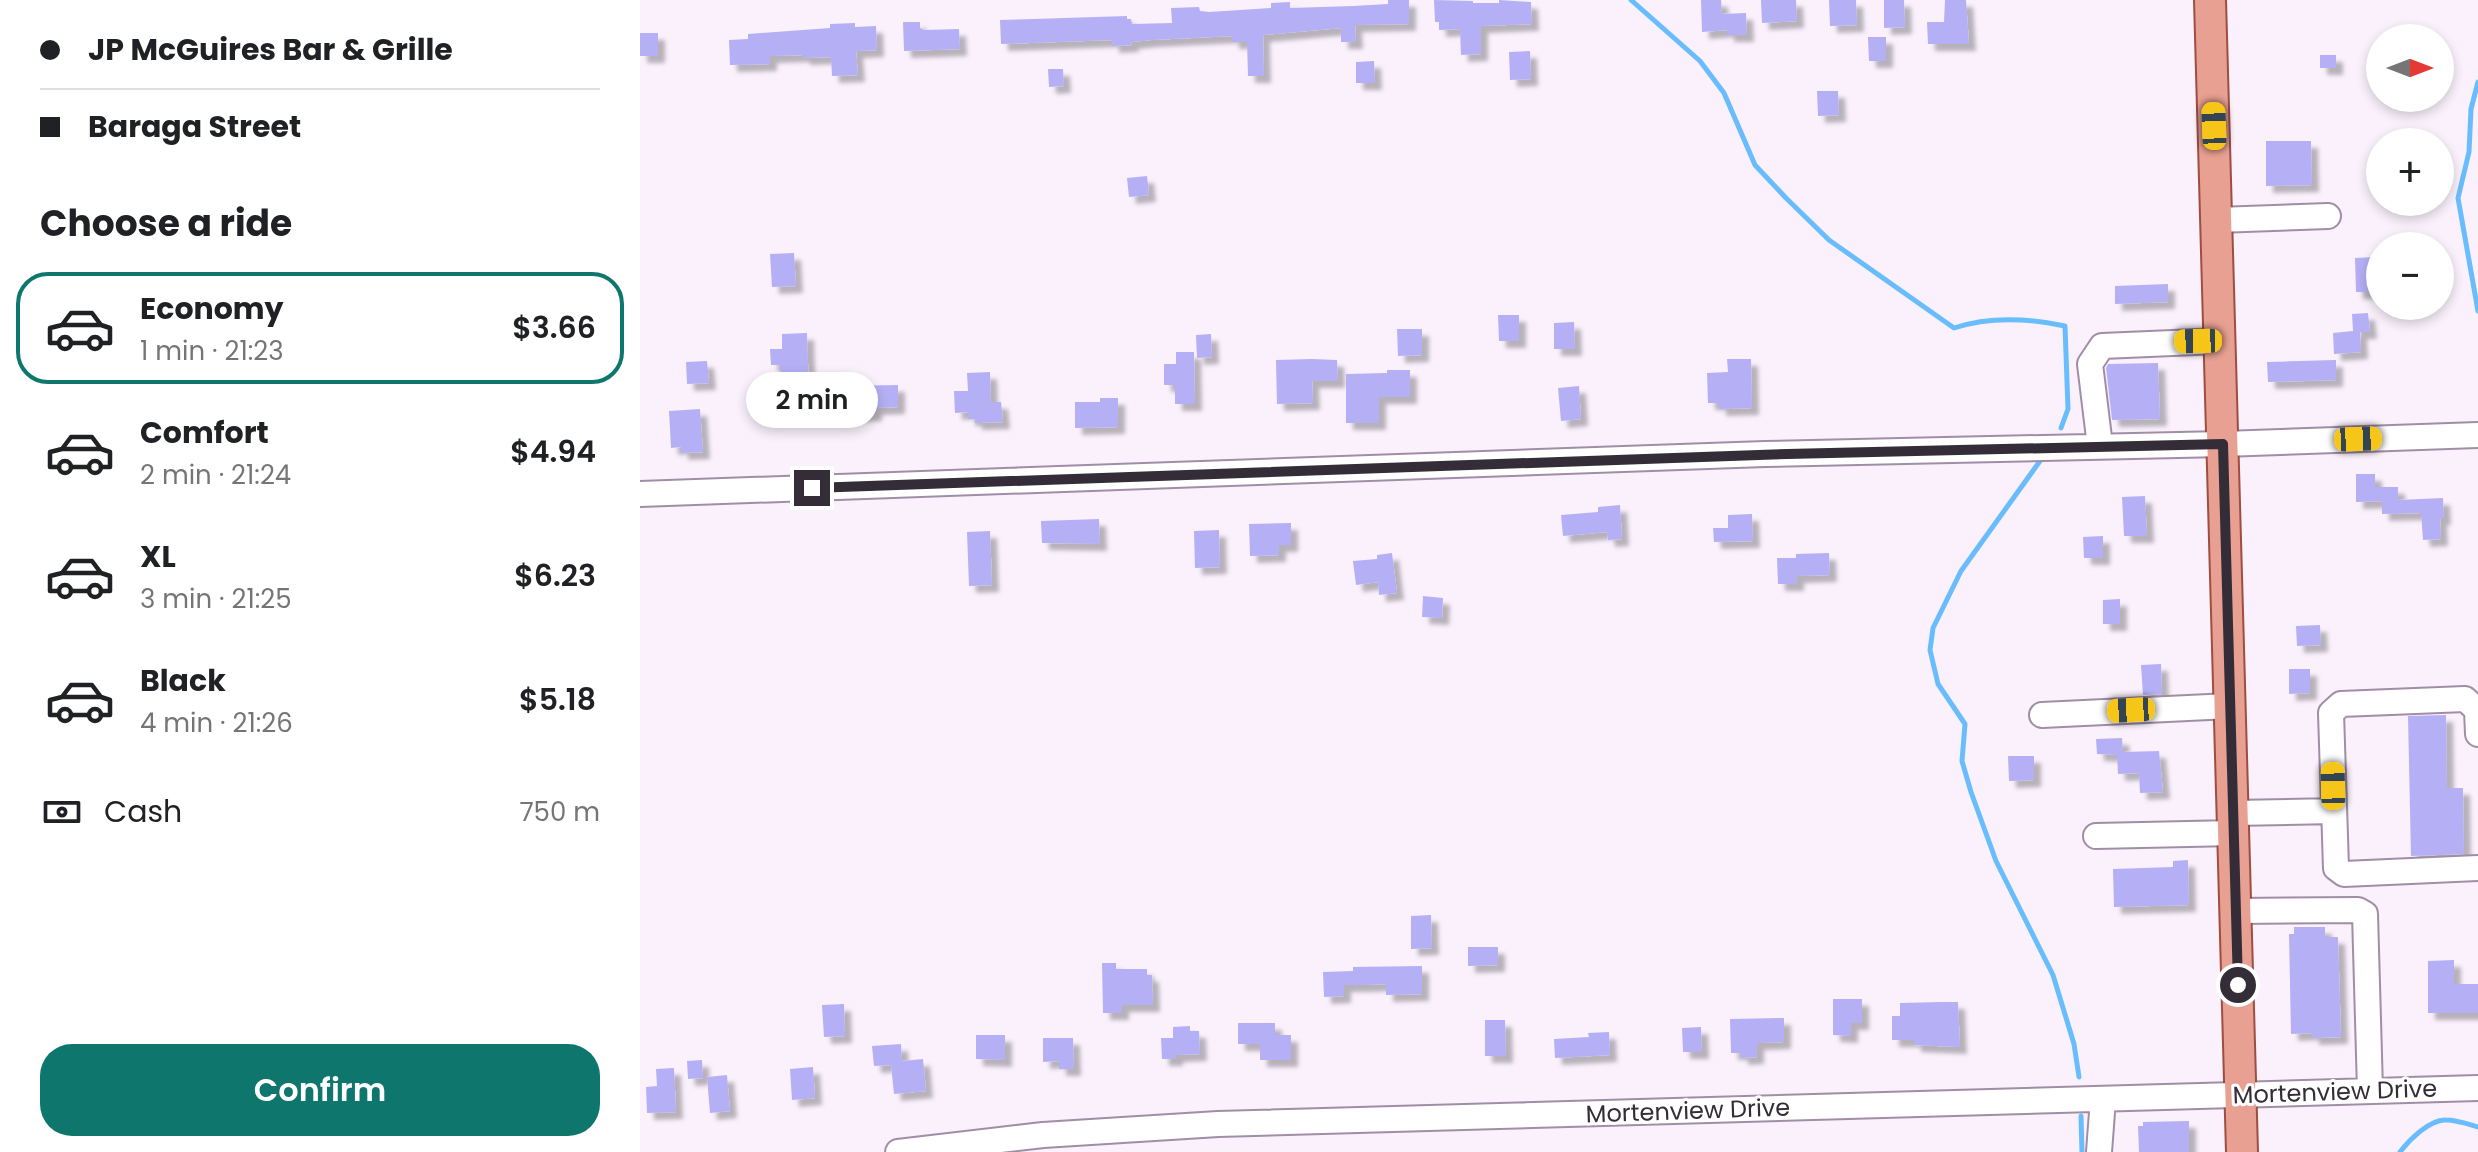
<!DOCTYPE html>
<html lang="en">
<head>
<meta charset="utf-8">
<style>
	:root { --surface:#fff; --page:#f2f2f2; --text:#202124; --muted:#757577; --line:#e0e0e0; --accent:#0f766e }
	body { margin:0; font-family:Poppins,sans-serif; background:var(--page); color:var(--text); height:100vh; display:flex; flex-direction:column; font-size:30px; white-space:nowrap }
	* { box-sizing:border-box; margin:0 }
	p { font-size:26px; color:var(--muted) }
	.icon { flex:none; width:44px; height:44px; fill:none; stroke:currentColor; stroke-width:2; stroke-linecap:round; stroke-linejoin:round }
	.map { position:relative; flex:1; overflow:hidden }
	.side { display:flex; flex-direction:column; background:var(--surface); width:640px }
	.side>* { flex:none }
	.banner { display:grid; align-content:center; height:176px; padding:0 40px; background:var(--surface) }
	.needle { width:52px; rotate:90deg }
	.tools { position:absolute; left:1726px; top:24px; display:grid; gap:16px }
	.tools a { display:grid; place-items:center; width:88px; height:88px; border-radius:50%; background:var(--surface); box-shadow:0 4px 12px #0003; font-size:40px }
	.end { position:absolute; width:36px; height:36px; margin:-18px; border:10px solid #342c36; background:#fff; box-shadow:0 0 0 4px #fff }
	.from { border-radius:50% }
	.bubble { position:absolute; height:56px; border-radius:28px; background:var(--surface); box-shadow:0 4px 12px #0003; font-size:26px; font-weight:600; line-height:56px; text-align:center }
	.car { position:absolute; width:24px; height:48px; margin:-24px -12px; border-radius:10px; box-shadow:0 0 6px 2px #0007; background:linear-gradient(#f5c518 24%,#345 0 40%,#f5c518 0 76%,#345 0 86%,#f5c518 0) }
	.banner b { display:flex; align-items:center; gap:28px; height:76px; font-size:30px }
	.banner b+b { border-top:2px solid var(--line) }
	.banner i { width:20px; height:20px; background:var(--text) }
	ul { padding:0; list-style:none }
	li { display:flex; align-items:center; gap:24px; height:112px; margin:0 16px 12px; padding:0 24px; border:4px solid transparent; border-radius:32px }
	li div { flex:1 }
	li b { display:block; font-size:30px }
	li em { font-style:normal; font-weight:600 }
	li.selected { border-color:var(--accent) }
	li>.icon { width:72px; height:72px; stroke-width:1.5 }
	h2 { padding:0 40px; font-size:36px; line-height:96px }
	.pay { display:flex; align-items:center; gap:20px; height:88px; padding:0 40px; font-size:30px }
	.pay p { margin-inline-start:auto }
	.cta { display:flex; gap:16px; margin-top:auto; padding:16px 40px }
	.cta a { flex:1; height:92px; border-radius:32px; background:var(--accent); color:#fff; font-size:32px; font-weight:600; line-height:92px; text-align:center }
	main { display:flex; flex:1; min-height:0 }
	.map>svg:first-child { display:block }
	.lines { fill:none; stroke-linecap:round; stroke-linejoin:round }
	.stream { stroke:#69bdfc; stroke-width:5 }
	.building { fill:#b5b0f5; filter:url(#shadow) }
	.minor-casing { stroke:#a18da6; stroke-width:28 }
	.major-casing { stroke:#9e4e41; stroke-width:34 }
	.minor { stroke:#fff; stroke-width:24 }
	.major { stroke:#e7a091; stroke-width:30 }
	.route { stroke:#342c36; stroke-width:10 }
	.labels { text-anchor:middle; stroke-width:6; stroke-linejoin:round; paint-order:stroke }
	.street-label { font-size:24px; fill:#342c36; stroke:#fff }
</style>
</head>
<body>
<main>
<section class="side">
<div class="banner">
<b><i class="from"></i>JP McGuires Bar &amp; Grille</b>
<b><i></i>Baraga Street</b>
</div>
<h2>Choose a ride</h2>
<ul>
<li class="selected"><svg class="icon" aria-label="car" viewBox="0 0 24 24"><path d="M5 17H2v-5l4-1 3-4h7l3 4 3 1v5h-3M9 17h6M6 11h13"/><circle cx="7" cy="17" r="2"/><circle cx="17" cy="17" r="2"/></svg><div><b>Economy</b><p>1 min · 21:23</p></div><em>$3.66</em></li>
<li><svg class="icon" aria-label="car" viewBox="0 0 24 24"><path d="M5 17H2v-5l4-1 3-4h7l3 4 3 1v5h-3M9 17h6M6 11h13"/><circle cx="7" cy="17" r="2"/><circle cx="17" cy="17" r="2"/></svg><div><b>Comfort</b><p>2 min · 21:24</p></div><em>$4.94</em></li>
<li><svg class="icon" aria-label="car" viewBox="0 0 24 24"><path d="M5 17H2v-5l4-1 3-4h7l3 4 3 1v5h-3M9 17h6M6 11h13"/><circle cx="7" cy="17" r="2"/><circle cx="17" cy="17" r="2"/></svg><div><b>XL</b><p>3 min · 21:25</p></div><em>$6.23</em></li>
<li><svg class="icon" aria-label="car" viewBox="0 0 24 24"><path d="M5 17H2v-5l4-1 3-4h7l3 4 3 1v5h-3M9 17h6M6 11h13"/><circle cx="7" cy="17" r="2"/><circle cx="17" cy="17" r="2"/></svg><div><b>Black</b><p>4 min · 21:26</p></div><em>$5.18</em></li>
</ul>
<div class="pay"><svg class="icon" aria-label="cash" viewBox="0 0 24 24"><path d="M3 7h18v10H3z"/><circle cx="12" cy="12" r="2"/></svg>Cash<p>750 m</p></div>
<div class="cta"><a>Confirm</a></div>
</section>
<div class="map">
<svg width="1838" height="1152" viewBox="0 0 1838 1152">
	<defs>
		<filter id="shadow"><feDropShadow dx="7" dy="7" stdDeviation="2" flood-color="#0004"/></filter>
	</defs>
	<rect width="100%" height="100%" fill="#faf1fc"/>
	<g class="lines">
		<path class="stream" d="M991,0L1060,61L1084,93L1115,165L1146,198L1189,240L1314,328C1350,316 1387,318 1425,326L1428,409L1421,428
			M1838,82L1831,109L1829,152L1818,198L1838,311
			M1400,461L1321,571L1293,628L1290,650L1298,684L1325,724L1322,761L1331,792L1356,861L1413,975L1434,1044L1439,1077
			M1441,1116L1442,1152
			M1760,1152C1769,1140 1790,1119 1806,1120C1817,1120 1828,1124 1838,1127"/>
	</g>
	<path class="building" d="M748,0H769V24L715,25L716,42H701V28L623,35L624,76H608L607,42H592V36L511,40L491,42L492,45L472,46V40L361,44L360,20L487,16V19H491L492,24L532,23L531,8L559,7L560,11L569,12L631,8V3L650,2V8L713,6L748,4Z
		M794,0L833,1V3H859V0L891,2L892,24L841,26V54L821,55L820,29L799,30V22H795Z
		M1061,0H1081L1082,14L1106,13L1107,35H1087V30L1062,32Z
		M1121,0H1156L1157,21L1122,23Z
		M1189,0H1216L1217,25L1190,26Z
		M1244,0H1264L1265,27L1244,28Z
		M1305,0H1326L1329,44H1288L1287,22H1304Z
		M263,22H280V28L284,30L319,29L320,49L264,51Z
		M215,23V27L236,26L237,50L216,51L218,75L192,76L191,57L163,58V55L130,56V64L90,65L89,40L108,39V34L190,28V24Z
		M0,33H18V56H0Z
		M1228,37H1246V61H1229Z
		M890,51L891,79L870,80L869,52Z
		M1680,55H1696V68H1680Z
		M734,61L735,83H716V62Z
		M408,69H423L424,86L409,87Z
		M1177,91H1198L1199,115L1178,116Z
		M1626,141H1671L1672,185L1626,186Z
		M507,176L509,195L489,197L487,178Z
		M154,253L156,286L132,287L130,254Z
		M1735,257L1736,292H1716L1715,258Z
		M1528,284V302L1475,304V286Z
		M1728,313L1730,332H1720L1721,352L1694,354L1693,333L1713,331L1712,314Z
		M858,315H879V341H859Z
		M934,322L935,349H914V323Z
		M757,329H782V355L758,356Z
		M167,333L169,394H141L140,365H131L130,349H142V334Z
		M571,334L572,357L557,358L556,335Z
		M536,352H554L555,404H535V385H524V364H536Z
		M672,359L697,360L698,381H672L673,403L637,404L636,360Z
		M1087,359H1111L1112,408L1079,409V403H1068L1067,373L1088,372Z
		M1696,360V380L1628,382L1627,362Z
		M67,361L69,383L47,384L46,362Z
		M1518,363L1520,419L1472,420L1466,368L1468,364Z
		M747,370H770V397H739V423H706V374L747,373Z
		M350,372L351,402H361L363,422L335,423V419H328V412L315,413L314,391H328L327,373Z
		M258,385V407L235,408V414L205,415L204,386Z
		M939,386L941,419L921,421L918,388Z
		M460,398H478V427L435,428V402H460Z
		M60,409L63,452L41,453V447L31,448L29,411Z
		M1716,474H1735V487H1758V500L1803,498L1804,518H1800L1801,539L1783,540L1781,513L1742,514V501L1716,502Z
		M1505,496L1507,536H1484L1482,497Z
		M980,505L982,539L968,540L967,532L923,536L921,515L958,512V507Z
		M1112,514L1113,541L1074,542L1073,528H1088V515Z
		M459,519L460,544L402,543L401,521Z
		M651,523V545H639V555L610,556L609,524Z
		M579,530L580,567L555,568L554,531Z
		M350,531L352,585L329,586L327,532Z
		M1463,536V558H1444L1443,537Z
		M752,553L757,593L739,595L738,582L716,585L713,561L737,559V555Z
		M1189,553L1190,575L1157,576V584H1138L1137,558H1156V554Z
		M783,596L803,598L802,618L782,617Z
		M1480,599V624H1463V600Z
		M1680,625L1681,645L1657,646L1656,626Z
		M1521,664L1522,694L1503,695L1501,665Z
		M1649,669H1670V693L1649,694Z
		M1806,715L1807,788H1823L1824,854L1771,856L1768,716Z
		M1482,738L1483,752L1519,751L1523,792L1500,793L1499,773L1478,774L1477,755L1457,754L1456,739Z
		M1368,756H1394V780L1369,781Z
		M1548,860L1549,905L1474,907L1473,869L1533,867V861Z
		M791,915L792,948L771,949V916Z
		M1654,927H1685V937H1698L1701,1037L1672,1038V1033L1651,1034L1649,934H1654Z
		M828,947H858V965L828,966Z
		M1814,960V984H1838V1013H1788V961Z
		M462,963H476V969H507V975H512L513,1005H482V1013H463Z
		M782,966V994L746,995V984L723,985H704V996L684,997L683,972L713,971V967Z
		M1193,999H1222V1023H1211V1036L1193,1035Z
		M1301,1002H1318L1320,1047L1274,1045V1040H1252V1016H1260V1003Z
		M204,1004L205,1036L184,1037L182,1005Z
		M1144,1018V1042L1117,1043V1057L1101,1058V1053H1091L1090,1019Z
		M845,1020H865L866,1056H845Z
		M598,1023H635V1035H651V1060H620V1044H598Z
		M550,1026V1031H559L560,1054L536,1055V1059H522L521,1038H533V1027Z
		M1061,1027L1062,1052H1043L1042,1028Z
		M969,1032L970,1055L915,1058L914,1039L949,1037L948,1033Z
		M336,1035H365V1060L336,1059Z
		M403,1038H433L434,1069H419V1061L403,1062Z
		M261,1044L262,1061L283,1059L286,1091L254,1094L251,1065L234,1066L232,1046Z
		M62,1060L63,1078L48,1079L47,1061Z
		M173,1067L175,1098L152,1100L150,1069Z
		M34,1068L36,1112L7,1113L6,1087L17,1086L16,1069Z
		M87,1075L90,1111L70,1113L67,1077Z
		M1549,1121V1152H1499L1498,1126H1503V1122Z"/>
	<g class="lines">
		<defs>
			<path id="minor" d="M1577,220L1688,216
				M1460,446L1450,364L1462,346L1580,341
				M0,494L1125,454L1583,444L1838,435
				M1402,715L1590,706
				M1838,734L1837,710L1825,699L1701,704L1691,713L1696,868L1704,874L1838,868
				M1593,813L1694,811
				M1456,836L1594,833
				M1596,911L1718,910L1725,914L1730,1090
				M258,1152L403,1135L578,1124L1838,1088
				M1459,1152L1463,1099"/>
			<path id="major" d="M1570,0L1602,1152"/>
		</defs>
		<use href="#minor" class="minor-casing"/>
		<use href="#major" class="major-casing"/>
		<use href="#minor" class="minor"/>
		<use href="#major" class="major"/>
	</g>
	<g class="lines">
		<path class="route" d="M172,488L1147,454L1583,444L1598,985"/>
	</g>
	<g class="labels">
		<g class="street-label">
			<text transform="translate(1695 1092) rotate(-2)" y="8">Mortenview Drive</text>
			<text transform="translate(1048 1111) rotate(-2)" y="8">Mortenview Drive</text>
		</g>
	</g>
</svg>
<div class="tools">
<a><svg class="needle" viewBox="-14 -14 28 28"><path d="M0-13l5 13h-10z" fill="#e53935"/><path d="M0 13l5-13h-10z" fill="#757577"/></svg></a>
<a>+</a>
<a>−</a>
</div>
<i class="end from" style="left:1598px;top:985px"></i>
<i class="end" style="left:172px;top:488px"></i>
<div class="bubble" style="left:106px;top:372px;width:132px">2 min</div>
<i class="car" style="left:1574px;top:126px;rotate:358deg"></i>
<i class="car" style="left:1558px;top:341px;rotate:269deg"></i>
<i class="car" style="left:1718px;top:439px;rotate:88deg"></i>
<i class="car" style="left:1491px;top:710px;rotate:267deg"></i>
<i class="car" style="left:1693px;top:786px;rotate:359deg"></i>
</div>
</main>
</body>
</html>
